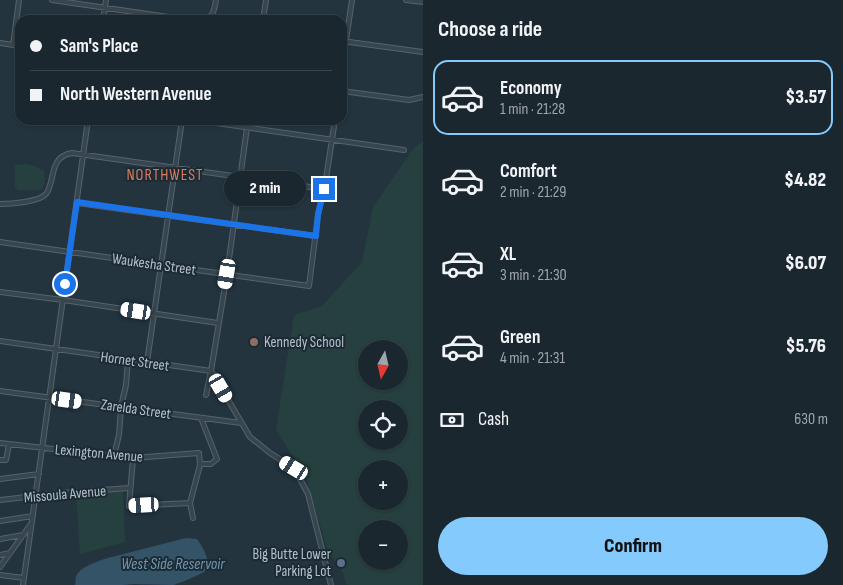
<!DOCTYPE html>
<html lang="en">
<head>
<meta charset="utf-8">
<style>
	:root { --surface:#1a272f; --page:#232f37; --text:#f1f3f6; --muted:#9fa5aa; --line:#38444b; --accent:#85cafd }
	body { margin:0; font-family:"Sofia Sans Condensed",sans-serif; background:var(--page); color:var(--text); height:100vh; display:flex; flex-direction:column; font-size:19px; white-space:nowrap }
	* { box-sizing:border-box; margin:0 }
	p { font-size:16px; color:var(--muted) }
	.icon { flex:none; width:28px; height:28px; fill:none; stroke:currentColor; stroke-width:2; stroke-linecap:round; stroke-linejoin:round }
	.map { position:relative; flex:1; overflow:hidden }
	.details { display:flex; flex-direction:column; background:var(--surface); width:420px }
	.details>* { flex:none }
	.top-card { position:absolute; left:15px; top:15px; width:332px; height:110px; border-radius:15px; box-shadow:0 1px 4px #0004,0 0 0 1px var(--line); display:grid; align-content:center; height:110px; padding:0 15px; background:var(--surface) }
	.needle { width:32px; rotate:188deg }
	.tools { position:absolute; left:358px; top:340px; display:grid; gap:10px }
	.tools a { display:grid; place-items:center; width:50px; height:50px; border-radius:50%; background:var(--surface); box-shadow:0 1px 4px #0004,0 0 0 1px var(--line); font-size:25px }
	.end { position:absolute; width:22px; height:22px; margin:-11px; border:6px solid #1a73e8; background:#fff; box-shadow:0 0 0 2px #fff }
	.from { border-radius:50% }
	.bubble { position:absolute; height:35px; border-radius:18px; background:var(--surface); box-shadow:0 1px 4px #0004,0 0 0 1px var(--line); font-size:16px; font-weight:800; line-height:35px; text-align:center }
	.car { position:absolute; width:15px; height:30px; margin:-15px -8px; border-radius:6px; box-shadow:0 0 4px 1px #0007; background:linear-gradient(#fff 24%,#345 0 40%,#fff 0 76%,#345 0 86%,#fff 0) }
	.top-card b { display:flex; align-items:center; gap:18px; height:48px; font-size:19px }
	.top-card b+b { border-top:1px solid var(--line) }
	.top-card i { width:12px; height:12px; background:var(--text) }
	ul { padding:0; list-style:none }
	li { display:flex; align-items:center; gap:15px; height:75px; margin:0 10px 8px; padding:0 5px; border:2px solid transparent; border-radius:15px }
	li div { flex:1 }
	li b { display:block; font-size:19px }
	li em { font-style:normal; font-weight:800 }
	li.active { border-color:var(--accent) }
	li>.icon { width:45px; height:45px; stroke-width:1.5 }
	h2 { padding:0 15px; font-size:22px; line-height:60px }
	.pay { display:flex; align-items:center; gap:12px; height:55px; padding:0 15px; font-size:19px }
	.pay p { margin-inline-start:auto }
	.action { display:flex; gap:10px; margin-top:auto; padding:10px 15px }
	.action a { flex:1; height:58px; border-radius:30px; background:var(--accent); color:#111; font-size:20px; font-weight:800; line-height:58px; text-align:center }
	main { display:flex; flex:1; min-height:0 }
	.map>svg:first-child { display:block }
	.green { fill:#25403e; fill-rule:evenodd }
	.water { fill:#355367 }
	.lines { fill:none; stroke-linecap:round; stroke-linejoin:round }
	.minor-casing { stroke:#55636d; stroke-width:6 }
	.minor { stroke:#37454f; stroke-width:4 }
	.route { stroke:#1a73e8; stroke-width:6 }
	.education-dot { fill:#8d6e63; stroke:#1c2a34; stroke-width:2 }
	.service-dot { fill:#5c6f8a; stroke:#1c2a34; stroke-width:2 }
	.labels { text-anchor:middle; stroke-width:4; stroke-linejoin:round; paint-order:stroke }
	.street-label { font-size:15px; fill:#b3c0ca; stroke:#1c2a34 }
	.poi-label { font-size:15px; fill:#b3c0ca; stroke:#1c2a34; text-anchor:start }
	.neighbourhood-label { font-size:16px; letter-spacing:1px; fill:#da7c5e; stroke:#1c2a34 }
	.water-label { font-size:16px; font-style:italic; fill:#7197af; stroke:#1c2a34 }
</style>
</head>
<body>
<main>
<div class="map">
<svg width="423" height="585" viewBox="0 0 423 585">
	<rect width="100%" height="100%" fill="#23343f"/>
	<path class="green" d="M423,141V585H347L343,573L327,548L306,478L276,429L294,315L322,306L362,262L373,207L413,149ZM366,349H399V381H366ZM366,409H399V441H366ZM366,469H399V501H366ZM366,529H399V561H366Z
		M26,164L35,166L44,171L45,183L42,190H18L15,187V165Z
		M123,491L125,542L80,554L76,495Z"/>
	<path class="water" d="M186,538L197,539C202,546 213,563 205,571C202,574 178,584 173,585C160,585 147,584 134,584C130,584 126,585 122,585C107,585 91,585 75,585C76,582 75,579 76,577C79,567 95,563 104,559Z"/>
	<g class="lines">
		<defs>
			<path id="minor" d="M52,0L189,20
				M406,0L423,2
				M103,20L106,0
				M203,20C214,17 214,10 216,0
				M263,20L266,0
				M342,41L423,52
				M0,43L20,46
				M13,45L19,0
				M342,67L352,0
				M342,91L409,100L423,97
				M195,120L404,150
				M77,203L316,236
				M0,204C11,204 39,202 46,194C56,181 48,157 72,153L324,189
				M0,242L309,286L318,215L325,185L335,120
				M0,292L63,300L218,323
				M0,341L211,371L250,437L270,453L294,468L308,494L331,585
				M147,362L182,120
				M0,391L241,423
				M206,395L211,371L227,274L248,120
				M0,443L133,458L199,453L200,465L190,503L193,518
				M114,455L119,435L121,407L126,385L128,359
				M133,458L129,506L190,503
				M0,460H6L9,444
				M200,464H211L217,459L201,418
				M0,479L39,474
				M0,500L61,493L129,488
				M0,521L33,516
				M0,539L23,535
				M0,555L10,553
				M0,567L31,524
				M0,575L24,578
				M23,585L66,277L88,120"/>
		</defs>
		<use href="#minor" class="minor-casing"/>
		<use href="#minor" class="minor"/>
	</g>
	<g class="lines">
		<path class="route" d="M65,284L77,202L316,236L318,214L324,189"/>
	</g>
	<circle class="education-dot" cx="254" cy="342" r="5"/>
	<circle class="service-dot" cx="341" cy="563" r="5"/>
	<g class="labels">
		<g class="street-label">
			<text transform="translate(154 264) rotate(8)" y="5">Waukesha Street</text>
			<text transform="translate(135 361) rotate(8)" y="5">Hornet Street</text>
			<text transform="translate(136 409) rotate(8)" y="5">Zarelda Street</text>
			<text transform="translate(99 453) rotate(5)" y="5">Lexington Avenue</text>
			<text transform="translate(65 494) rotate(-5)" y="5">Missoula Avenue</text>
		</g>
		<g class="poi-label">
			<text x="264" y="347">Kennedy School</text>
			<text x="331" y="559" text-anchor="end">Big Butte Lower<tspan x="331" dy="17">Parking Lot</tspan></text>
		</g>
		<g class="neighbourhood-label">
			<text x="165" y="180">NORTHWEST</text>
		</g>
		<g class="water-label">
			<text x="173" y="569">West Side Reservoir</text>
		</g>
	</g>
</svg>
<div class="tools">
<a><svg class="needle" viewBox="-14 -14 28 28"><path d="M0-13l5 13h-10z" fill="#e53935"/><path d="M0 13l5-13h-10z" fill="#9fa5aa"/></svg></a>
<a><svg class="icon" aria-label="locate" viewBox="0 0 24 24"><circle cx="12" cy="12" r="6"/><path d="M12 2v4M12 18v4M2 12h4M18 12h4"/></svg></a>
<a>+</a>
<a>−</a>
</div>
<i class="end from" style="left:65px;top:284px"></i>
<i class="end" style="left:324px;top:189px"></i>
<div class="bubble" style="left:224px;top:171px;width:82px">2 min</div>
<i class="car" style="left:227px;top:274px;rotate:190deg"></i>
<i class="car" style="left:136px;top:311px;rotate:279deg"></i>
<i class="car" style="left:221px;top:388px;rotate:150deg"></i>
<i class="car" style="left:67px;top:400px;rotate:98deg"></i>
<i class="car" style="left:294px;top:468px;rotate:301deg"></i>
<i class="car" style="left:144px;top:505px;rotate:267deg"></i>
<div class="top-card">
<b><i class="from"></i>Sam's Place</b>
<b><i></i>North Western Avenue</b>
</div>
</div>
<section class="details">
<h2>Choose a ride</h2>
<ul>
<li class="active"><svg class="icon" aria-label="car" viewBox="0 0 24 24"><path d="M5 17H2v-5l4-1 3-4h7l3 4 3 1v5h-3M9 17h6M6 11h13"/><circle cx="7" cy="17" r="2"/><circle cx="17" cy="17" r="2"/></svg><div><b>Economy</b><p>1 min · 21:28</p></div><em>$3.57</em></li>
<li><svg class="icon" aria-label="car" viewBox="0 0 24 24"><path d="M5 17H2v-5l4-1 3-4h7l3 4 3 1v5h-3M9 17h6M6 11h13"/><circle cx="7" cy="17" r="2"/><circle cx="17" cy="17" r="2"/></svg><div><b>Comfort</b><p>2 min · 21:29</p></div><em>$4.82</em></li>
<li><svg class="icon" aria-label="car" viewBox="0 0 24 24"><path d="M5 17H2v-5l4-1 3-4h7l3 4 3 1v5h-3M9 17h6M6 11h13"/><circle cx="7" cy="17" r="2"/><circle cx="17" cy="17" r="2"/></svg><div><b>XL</b><p>3 min · 21:30</p></div><em>$6.07</em></li>
<li><svg class="icon" aria-label="car" viewBox="0 0 24 24"><path d="M5 17H2v-5l4-1 3-4h7l3 4 3 1v5h-3M9 17h6M6 11h13"/><circle cx="7" cy="17" r="2"/><circle cx="17" cy="17" r="2"/></svg><div><b>Green</b><p>4 min · 21:31</p></div><em>$5.76</em></li>
</ul>
<div class="pay"><svg class="icon" aria-label="cash" viewBox="0 0 24 24"><path d="M3 7h18v10H3z"/><circle cx="12" cy="12" r="2"/></svg>Cash<p>630 m</p></div>
<div class="action"><a>Confirm</a></div>
</section>
</main>
</body>
</html>
